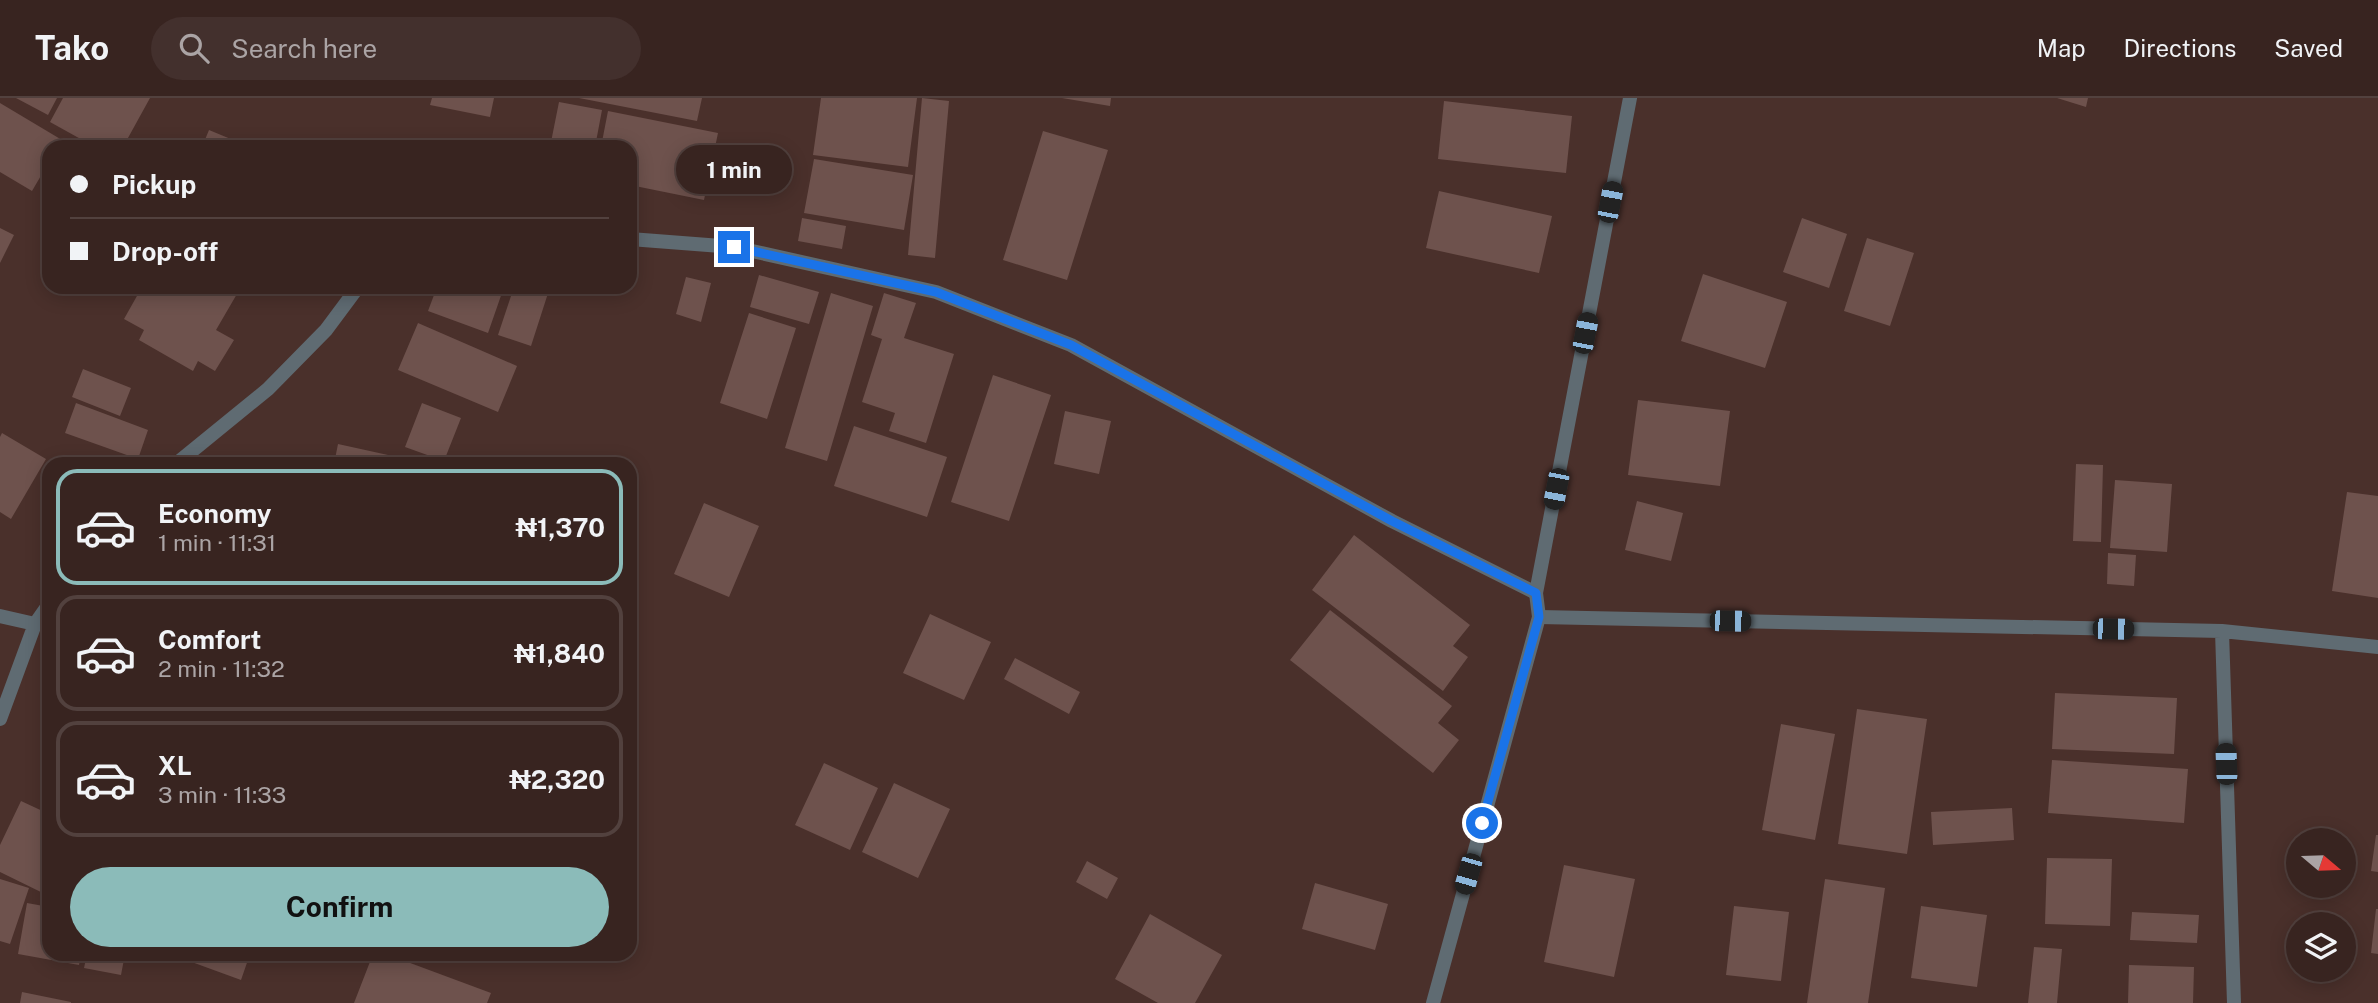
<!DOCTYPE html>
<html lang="en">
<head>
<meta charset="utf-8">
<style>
	:root { --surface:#382420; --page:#43302d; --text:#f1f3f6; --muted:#aba4a5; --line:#52413e; --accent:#8bbbb9 }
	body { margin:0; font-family:"Public Sans",sans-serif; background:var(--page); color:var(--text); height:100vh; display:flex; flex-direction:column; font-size:26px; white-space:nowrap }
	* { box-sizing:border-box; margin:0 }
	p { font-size:23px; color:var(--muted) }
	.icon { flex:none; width:38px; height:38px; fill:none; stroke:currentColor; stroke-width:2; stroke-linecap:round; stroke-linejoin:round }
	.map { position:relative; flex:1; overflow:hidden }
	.sheet { position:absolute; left:42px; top:359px; width:595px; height:504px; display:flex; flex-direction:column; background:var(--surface); border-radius:21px; box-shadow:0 4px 18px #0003,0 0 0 2px var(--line) }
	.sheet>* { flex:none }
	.top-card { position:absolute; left:42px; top:42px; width:595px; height:154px; border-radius:21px; box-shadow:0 4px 18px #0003,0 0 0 2px var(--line); display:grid; align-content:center; height:154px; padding:0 28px; background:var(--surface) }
	.needle { width:46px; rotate:109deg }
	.buttons { position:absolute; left:2286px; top:730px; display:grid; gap:14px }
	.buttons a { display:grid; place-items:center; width:70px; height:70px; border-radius:50%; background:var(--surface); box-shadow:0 4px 18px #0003,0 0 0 2px var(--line); font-size:35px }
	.end { position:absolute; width:32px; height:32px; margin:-16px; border:9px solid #1a73e8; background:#fff; box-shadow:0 0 0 4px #fff }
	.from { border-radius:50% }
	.bubble { position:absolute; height:49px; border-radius:24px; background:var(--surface); box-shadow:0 4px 18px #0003,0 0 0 2px var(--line); font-size:23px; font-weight:700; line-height:49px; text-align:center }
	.car { position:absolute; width:21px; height:42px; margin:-21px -10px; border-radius:9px; box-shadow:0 0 5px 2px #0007; background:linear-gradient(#222 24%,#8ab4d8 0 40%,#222 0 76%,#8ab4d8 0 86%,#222 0) }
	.top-card b { display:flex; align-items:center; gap:24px; height:66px; font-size:26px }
	.top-card b+b { border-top:2px solid var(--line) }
	.top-card i { width:18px; height:18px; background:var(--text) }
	ul { padding:12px 0 0; list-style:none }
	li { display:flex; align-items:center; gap:21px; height:116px; margin:0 14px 10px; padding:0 14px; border:4px solid var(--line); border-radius:21px }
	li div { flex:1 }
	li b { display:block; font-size:26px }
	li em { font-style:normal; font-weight:700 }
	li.active { border-color:var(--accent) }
	li>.icon { width:63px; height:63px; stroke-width:1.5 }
	.button { display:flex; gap:14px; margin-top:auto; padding:14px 28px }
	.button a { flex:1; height:80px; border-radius:42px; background:var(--accent); color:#111; font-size:28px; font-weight:700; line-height:80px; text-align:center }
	header { display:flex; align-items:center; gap:42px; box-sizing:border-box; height:98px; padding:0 35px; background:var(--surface); border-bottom:2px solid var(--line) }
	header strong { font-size:33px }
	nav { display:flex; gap:38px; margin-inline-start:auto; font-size:24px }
	.search { width:490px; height:63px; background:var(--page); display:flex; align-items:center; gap:18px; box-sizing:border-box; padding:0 24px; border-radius:38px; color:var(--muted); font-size:26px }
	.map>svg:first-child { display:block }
	.building { fill:#6e524d }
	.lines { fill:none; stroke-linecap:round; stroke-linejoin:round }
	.minor { stroke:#5f6b72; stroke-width:14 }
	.tertiary { stroke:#5f6b72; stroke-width:14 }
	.route { stroke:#1a73e8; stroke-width:9 }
</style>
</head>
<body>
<header>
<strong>Tako</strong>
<div class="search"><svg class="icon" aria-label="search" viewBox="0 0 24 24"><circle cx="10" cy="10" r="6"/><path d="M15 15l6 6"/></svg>Search here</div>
<nav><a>Map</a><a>Directions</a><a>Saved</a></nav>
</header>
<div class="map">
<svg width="2378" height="905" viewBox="0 0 2378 905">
	<rect width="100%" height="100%" fill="#4a302b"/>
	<path class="building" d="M16,0H57L48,17Z
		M63,0H150L123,49H95L50,24Z
		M432,0H494L490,19L430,7Z
		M579,0H702L697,23Z
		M821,0H917L908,69L813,57Z
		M922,0L949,3L935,160L908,157Z
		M1062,0H1111L1110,8Z
		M2057,0H2088L2086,9Z
		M1444,3L1572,18L1566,75L1438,61Z
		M559,4L602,12L595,49H550Z
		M0,5L62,42L58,49H49V64L32,93L0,74Z
		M608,13L718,35L704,102L630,87V49H601Z
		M209,32L250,49H202Z
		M1043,33L1108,52L1067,182L1003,162Z
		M814,61L913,77L904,132L804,115Z
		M1439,93L1552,118L1539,175L1426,150Z
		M802,120L846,128L842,151L798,143Z
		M1802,120L1847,136L1829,190L1783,174Z
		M0,130L14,137L0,165Z
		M1867,140L1914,155L1890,228L1844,213Z
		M1703,176L1787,204L1765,270L1681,243Z
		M759,177L819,194L809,226L750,209Z
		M686,179L711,185L701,224L676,216Z
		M142,189L161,198L165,189H241L216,232L234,242L215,273L198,263L193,273L139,242L144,232L124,221Z
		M437,189H504L488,235L428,213Z
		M514,189H550L531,248L498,237Z
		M831,195L873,208L827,363L785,350Z
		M884,195L916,205L904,240L954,256L926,345L889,333L895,315L862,304L882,241L871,237Z
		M749,215L796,230L767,321L720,305Z
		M418,225L517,268L498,314L398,272Z
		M83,271L131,290L120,318L72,299Z
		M993,277L1051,297L1009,423L951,404Z
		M1638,302L1730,313L1720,388L1628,377Z
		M76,305L148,332L138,361L65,335Z
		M422,305L461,320L444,363L405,349Z
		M1065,313L1111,323L1099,376L1054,366Z
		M854,328L947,359L927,419L834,388Z
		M2,335L46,361L11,421L0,414V339Z
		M338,346L388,357L386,366H334Z
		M2076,366L2103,367L2101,444L2073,443Z
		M2115,382L2172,386L2167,454L2110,450Z
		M2347,394L2378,398V500L2332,493Z
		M1637,403L1683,415L1671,463L1625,452Z
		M704,405L759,428L729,499L674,476Z
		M1354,437L1470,527L1453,548L1468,559L1443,593L1312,492Z
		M2108,455L2136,457L2134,488L2107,486Z
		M1330,512L1452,608L1438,625L1459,642L1433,675L1290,562Z
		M930,516L991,544L964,602L903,575Z
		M1015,560L1080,594L1069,616L1004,581Z
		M2055,595L2177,600L2174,656L2052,651Z
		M1857,611L1927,621L1907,756L1838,746Z
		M1781,626L1835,636L1815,742L1762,732Z
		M2052,662L2188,671L2184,725L2048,715Z
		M824,665L878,690L850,752L795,727Z
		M894,685L950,711L918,780L862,754Z
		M21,703L49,716V798L0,774V747Z
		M2012,710L2014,742L1933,747L1931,714Z
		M2376,737H2378V774L2371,773Z
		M2047,760L2112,761L2110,828L2045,826Z
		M1087,763L1118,780L1107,801L1076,784Z
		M1564,767L1635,781L1614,879L1544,864Z
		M0,781L29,790L10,846L0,843Z
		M1825,781L1885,790L1868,905H1807Z
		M1315,785L1388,806L1375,852L1302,831Z
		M27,805L49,809V856H81L79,867L18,856Z
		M1734,808L1789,814L1781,883L1726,877Z
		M1921,808L1987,817L1977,889L1911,880Z
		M2376,811H2378V856L2371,855Z
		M2132,814L2199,817L2197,845L2130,842Z
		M1150,816L1222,857L1195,905H1158L1115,881Z
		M2034,849L2062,851L2057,905H2028Z
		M87,856H125L121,877L84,870Z
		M179,856H250L241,882L178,859Z
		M373,856H386L491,895L487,905H354Z
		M454,856H477L475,863Z
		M2129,867L2194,869L2193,905H2128Z
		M22,894L71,904V905H20Z"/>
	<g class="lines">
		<path class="minor" d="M630,141L734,149L936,194L1071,247L1392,423L1536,495
			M176,366L268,291L326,232L358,189
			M0,518L35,526L49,506
			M1539,519L2222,533L2378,549
			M2222,533L2234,905
			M0,621L35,526"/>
		<path class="tertiary" d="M1433,905L1539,519L1536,495L1630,0"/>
	</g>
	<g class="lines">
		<path class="route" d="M734,149L936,194L1071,247L1392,423L1536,495L1539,519L1482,725"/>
	</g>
</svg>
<div class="buttons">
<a><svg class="needle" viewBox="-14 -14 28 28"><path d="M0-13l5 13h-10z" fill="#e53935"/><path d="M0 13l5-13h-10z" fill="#aba4a5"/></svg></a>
<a><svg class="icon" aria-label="layers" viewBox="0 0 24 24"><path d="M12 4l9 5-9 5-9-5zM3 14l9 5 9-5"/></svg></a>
</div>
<i class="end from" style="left:1482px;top:725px"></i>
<i class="end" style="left:734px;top:149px"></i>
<div class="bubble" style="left:676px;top:47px;width:116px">1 min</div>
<i class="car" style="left:1610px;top:104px;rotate:11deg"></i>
<i class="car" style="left:1585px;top:235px;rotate:11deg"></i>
<i class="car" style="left:1556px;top:391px;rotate:191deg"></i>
<i class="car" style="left:1730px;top:523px;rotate:91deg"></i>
<i class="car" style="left:2113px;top:531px;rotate:91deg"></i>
<i class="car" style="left:2226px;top:666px;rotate:358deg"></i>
<i class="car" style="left:1468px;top:776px;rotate:196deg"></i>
<div class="top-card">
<b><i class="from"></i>Pickup</b>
<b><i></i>Drop-off</b>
</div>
<section class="sheet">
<ul>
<li class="active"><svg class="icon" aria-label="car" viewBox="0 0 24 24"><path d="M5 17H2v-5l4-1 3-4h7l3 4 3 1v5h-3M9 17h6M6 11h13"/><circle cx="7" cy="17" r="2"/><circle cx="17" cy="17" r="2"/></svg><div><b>Economy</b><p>1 min · 11:31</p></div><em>₦1,370</em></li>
<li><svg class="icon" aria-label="car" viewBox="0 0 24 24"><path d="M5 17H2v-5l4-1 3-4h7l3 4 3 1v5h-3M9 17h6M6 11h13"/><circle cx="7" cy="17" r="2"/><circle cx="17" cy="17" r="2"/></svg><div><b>Comfort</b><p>2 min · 11:32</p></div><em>₦1,840</em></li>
<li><svg class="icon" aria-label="car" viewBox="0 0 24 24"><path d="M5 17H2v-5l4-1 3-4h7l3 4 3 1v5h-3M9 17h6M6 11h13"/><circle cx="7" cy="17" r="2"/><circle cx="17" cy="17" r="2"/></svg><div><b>XL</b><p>3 min · 11:33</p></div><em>₦2,320</em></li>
</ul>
<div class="button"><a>Confirm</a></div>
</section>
</div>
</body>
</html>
